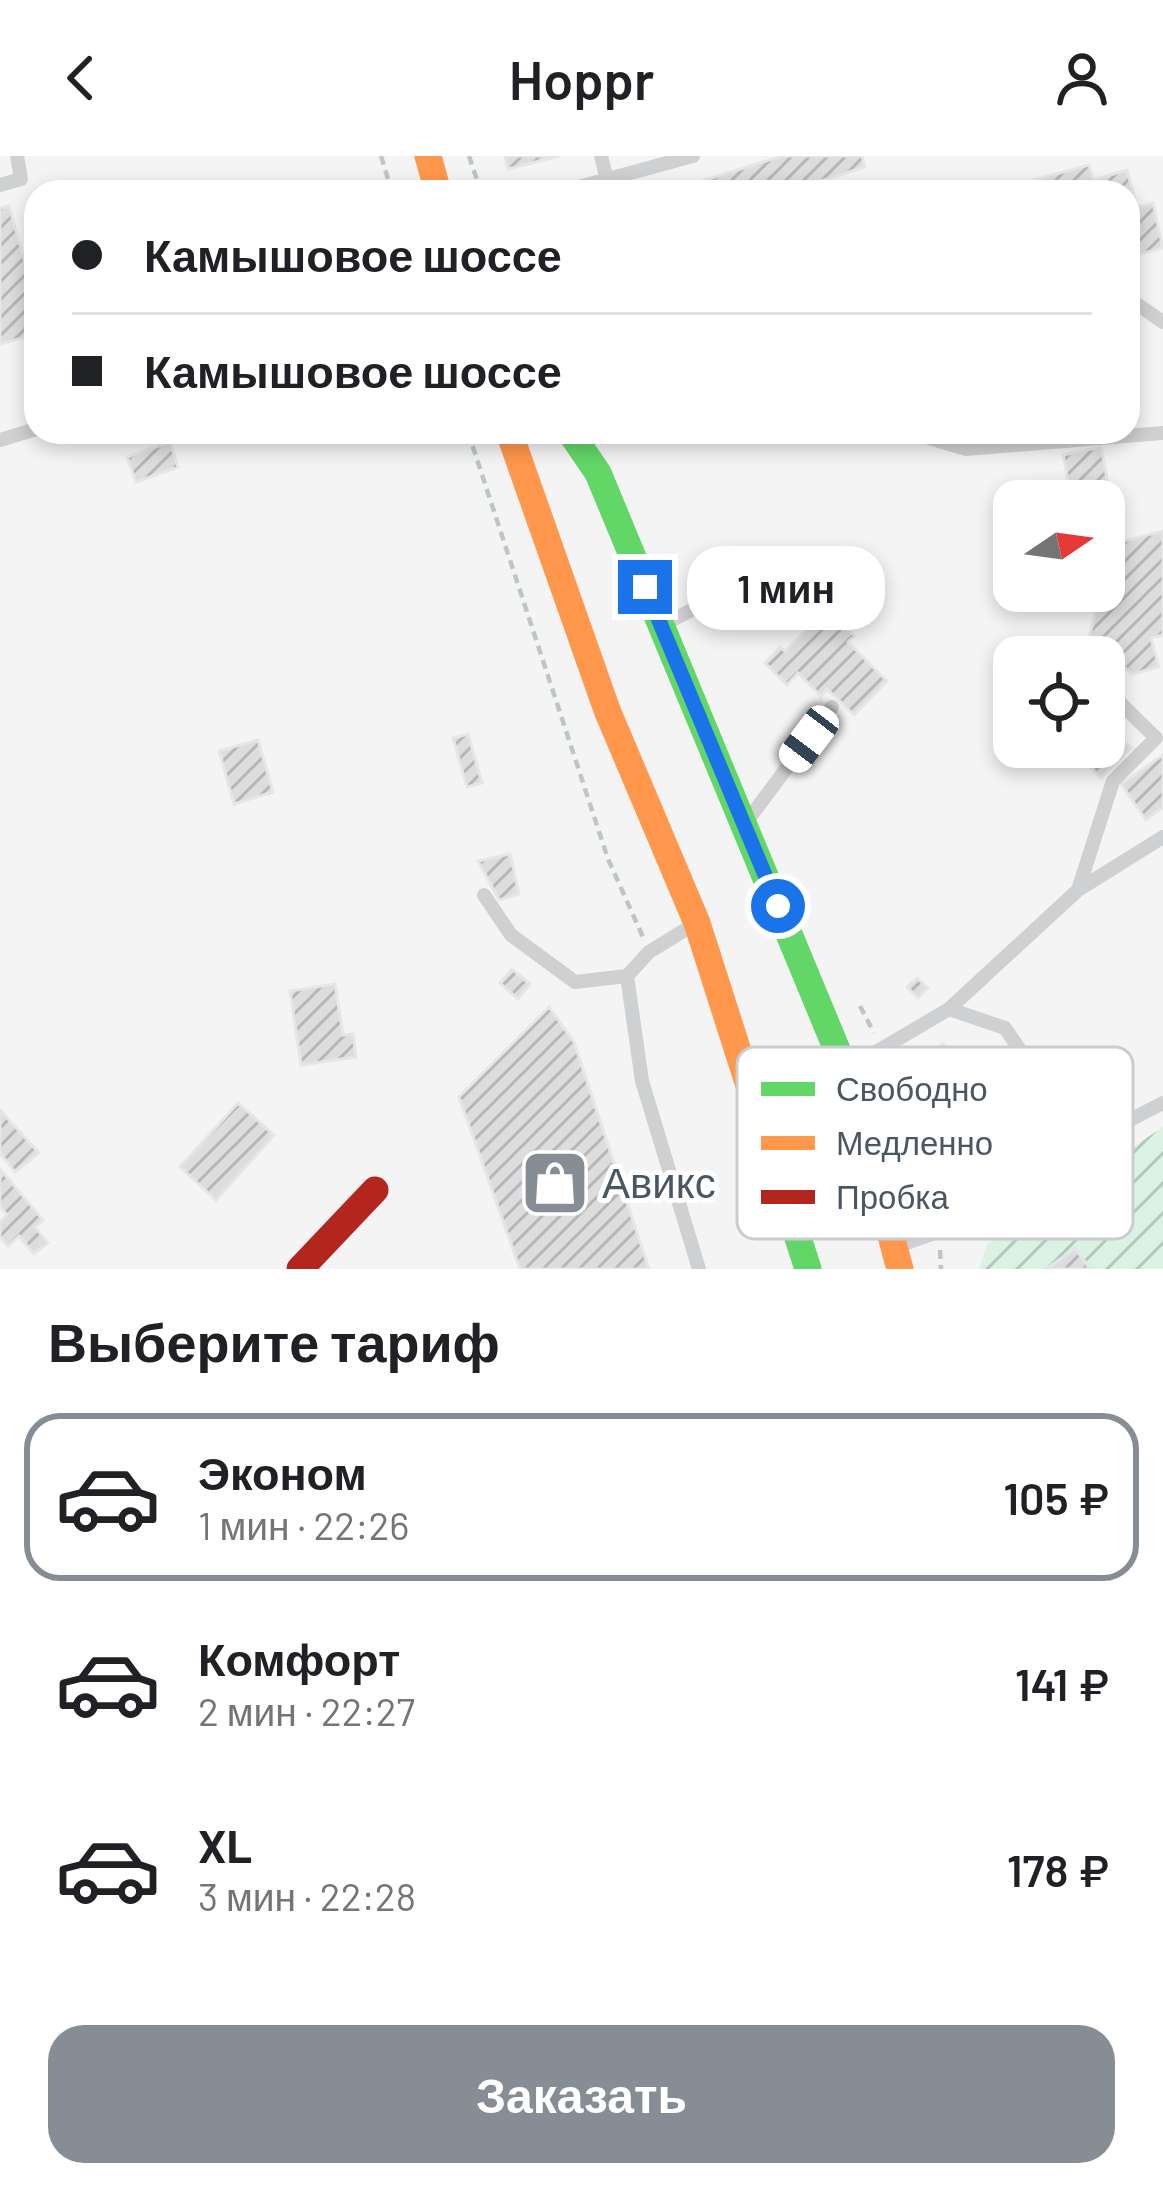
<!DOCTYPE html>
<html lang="ru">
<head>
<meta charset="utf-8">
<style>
	:root { --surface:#fff; --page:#f2f2f2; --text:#202124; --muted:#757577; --line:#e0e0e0; --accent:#868d94 }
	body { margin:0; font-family:Barlow,sans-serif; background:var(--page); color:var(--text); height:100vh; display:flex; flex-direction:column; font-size:45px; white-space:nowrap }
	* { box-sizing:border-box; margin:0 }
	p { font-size:39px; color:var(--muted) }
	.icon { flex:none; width:66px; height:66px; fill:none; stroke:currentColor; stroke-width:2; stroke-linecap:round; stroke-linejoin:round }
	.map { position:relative; height:1113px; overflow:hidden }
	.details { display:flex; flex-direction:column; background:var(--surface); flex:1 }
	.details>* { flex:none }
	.hud { position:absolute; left:24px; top:24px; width:1116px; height:264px; border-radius:36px; box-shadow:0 6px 18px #0003; display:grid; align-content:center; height:264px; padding:0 48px; background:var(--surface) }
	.needle { width:78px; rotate:77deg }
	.fabs { position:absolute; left:993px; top:324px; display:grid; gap:24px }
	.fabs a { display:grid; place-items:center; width:132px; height:132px; border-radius:24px; background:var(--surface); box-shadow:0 6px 18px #0003; font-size:60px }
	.end { position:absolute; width:54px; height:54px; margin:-27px; border:15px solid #1a73e8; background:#fff; box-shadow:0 0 0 6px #fff }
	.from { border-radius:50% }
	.bubble { position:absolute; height:84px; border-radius:36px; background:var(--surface); box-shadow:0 6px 18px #0003; font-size:39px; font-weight:600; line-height:84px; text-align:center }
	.car { position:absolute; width:36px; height:72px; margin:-36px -18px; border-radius:15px; box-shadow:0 0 9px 3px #0007; background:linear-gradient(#fff 24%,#345 0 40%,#fff 0 76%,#345 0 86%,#fff 0) }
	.hud b { display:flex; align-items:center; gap:42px; height:114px; font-size:45px }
	.hud b+b { border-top:3px solid var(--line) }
	.hud i { width:30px; height:30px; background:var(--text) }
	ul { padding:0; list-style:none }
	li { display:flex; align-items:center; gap:36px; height:168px; margin:0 24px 18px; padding:0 24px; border:6px solid transparent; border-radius:36px }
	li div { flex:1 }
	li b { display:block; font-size:45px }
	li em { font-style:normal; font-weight:600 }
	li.selected { border-color:var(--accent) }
	li>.icon { width:108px; height:108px; stroke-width:1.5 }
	h2 { padding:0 48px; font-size:54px; line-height:144px }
	.action { display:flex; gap:24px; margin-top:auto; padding:24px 48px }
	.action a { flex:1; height:138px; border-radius:36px; background:var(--accent); color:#fff; font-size:48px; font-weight:600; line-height:138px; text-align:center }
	header { display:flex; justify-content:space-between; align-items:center; height:156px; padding:0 48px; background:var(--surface); font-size:54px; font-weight:600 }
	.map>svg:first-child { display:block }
	.garden { fill:url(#garden-furrows) }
	.building { fill:url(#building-hatch); stroke:#e5e6e7; stroke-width:3 }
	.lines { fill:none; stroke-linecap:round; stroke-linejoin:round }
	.path { stroke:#bcc7c4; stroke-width:4.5; stroke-dasharray:9 6; stroke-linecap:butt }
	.lane { stroke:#ced0d2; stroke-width:14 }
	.fast { stroke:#63d668; stroke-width:27 }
	.slow { stroke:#ff974d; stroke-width:27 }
	.jam { stroke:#b3261e; stroke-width:27 }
	.route { stroke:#1a73e8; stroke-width:15 }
	.labels { text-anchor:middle; stroke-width:10; stroke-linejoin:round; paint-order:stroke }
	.poi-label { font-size:42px; fill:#4a5661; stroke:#fff; text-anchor:start }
	.key { fill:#fff; stroke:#c9ccd0; stroke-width:3 }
	.key-label { font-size:33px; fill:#4a5661 }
</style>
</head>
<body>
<header><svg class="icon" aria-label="back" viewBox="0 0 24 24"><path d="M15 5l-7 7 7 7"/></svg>Hoppr<svg class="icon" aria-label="person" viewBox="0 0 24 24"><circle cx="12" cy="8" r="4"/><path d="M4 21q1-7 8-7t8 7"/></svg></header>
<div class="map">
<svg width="1163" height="1113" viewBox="0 0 1163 1113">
	<defs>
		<pattern id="garden-furrows" width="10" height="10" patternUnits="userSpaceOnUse" patternTransform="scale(3)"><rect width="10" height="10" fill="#d9f2e3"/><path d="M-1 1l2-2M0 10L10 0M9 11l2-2" fill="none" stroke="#b2c7bb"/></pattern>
		<pattern id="building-hatch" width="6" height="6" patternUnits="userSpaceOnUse" patternTransform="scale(3)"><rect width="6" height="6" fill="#ddddde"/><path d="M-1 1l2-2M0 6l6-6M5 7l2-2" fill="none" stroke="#b5b6b7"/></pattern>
	</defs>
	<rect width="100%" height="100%" fill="#f4f4f4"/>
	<path class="garden" d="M1163,971V1113H979L987,1088Z"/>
	<path class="building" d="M505,0H559L508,13Z
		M782,0H862L865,11L786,36H702L699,26Z
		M1089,9L1093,24L1127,14L1137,51L1153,47L1163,92L1128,101V36H990Z
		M9,50L36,145V178L0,188V52Z
		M170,286L178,311L136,326L127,301Z
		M1101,291L1115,365L1104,367V345H1072L1063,299Z
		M1163,375V479L1151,482L1159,511L1132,518L1089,482L1113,388Z
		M826,453L854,480L848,486L887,525L854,559L827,533L821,540L798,517L787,529L765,507L780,491L785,495Z
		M1104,565L1131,592L1101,622L1070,591H1104Z
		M468,578L482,627L467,631L453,582Z
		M258,584L273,636L234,648L219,595Z
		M1163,599V651L1146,664L1121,628Z
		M510,698L519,738L499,744L478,705Z
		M512,813L530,828L518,843L500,827Z
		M917,822L928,832L918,842L907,831Z
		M335,828L343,879L353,878L356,901L301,909L290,835Z
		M549,851L574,886L649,1113H520L459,941Z
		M943,888L973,928L952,943L922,904Z
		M238,947L274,979L216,1044L180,1011Z
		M0,954L39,997L15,1016L0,997Z
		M0,1013L43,1064L35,1071L48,1087L34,1098L19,1080L8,1090L0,1081V1066L7,1059L0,1050Z
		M1075,1092L1090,1113H1049L1048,1112Z"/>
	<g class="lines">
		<path class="path" d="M381,0L392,36
			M469,0L481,36
			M468,276L608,703L643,781
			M860,850L874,877
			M887,910L933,1053
			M940,1094L941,1113"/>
		<path class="lane" d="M601,0L607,24
			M0,29L21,23L17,0
			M560,36L693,0
			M1128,142L1163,166
			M909,276L966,293L1163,277
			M0,284L36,273
			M666,467L727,436
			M751,660L832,551
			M1078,734L1113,625L1156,582L1104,531
			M484,739L511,779L575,826L627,820
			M693,769L649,796L627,820L642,925L699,1113
			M949,853L1078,734L1163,681
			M854,909L949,853L1005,872L1053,942L1051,956L967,1017L961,1060
			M899,1090L940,1075L1000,1031L1163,947"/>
		<path class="fast" d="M570,276L598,317L847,918
			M760,964L808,1113"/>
		<path class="slow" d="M428,0L438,36
			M509,276L607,554L697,767L760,964
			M847,918L900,1113"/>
		<path class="jam" d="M300,1113L375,1034"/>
	</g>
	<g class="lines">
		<path class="route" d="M645,431L778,750"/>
	</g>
	<defs>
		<symbol id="shop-square" viewBox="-11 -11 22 22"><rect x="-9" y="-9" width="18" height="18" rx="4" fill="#868d94" stroke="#fff"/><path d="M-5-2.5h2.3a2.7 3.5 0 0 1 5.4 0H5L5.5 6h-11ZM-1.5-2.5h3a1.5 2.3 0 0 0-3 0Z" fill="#fff"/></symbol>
	</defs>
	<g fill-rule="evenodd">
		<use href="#shop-square" x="517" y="989" width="76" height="76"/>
	</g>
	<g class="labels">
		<g class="poi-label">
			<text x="602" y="1042">Авикс</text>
		</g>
	</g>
	<rect x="737" y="891" width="396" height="192" rx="18" class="key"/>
	<rect x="761" y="926" width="54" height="14" fill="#63d668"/>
	<rect x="761" y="980" width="54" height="14" fill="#ff974d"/>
	<rect x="761" y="1034" width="54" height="14" fill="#b3261e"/>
	<g class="key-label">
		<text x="836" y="945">Свободно</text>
		<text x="836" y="999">Медленно</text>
		<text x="836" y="1053">Пробка</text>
	</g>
</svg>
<div class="fabs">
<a><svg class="needle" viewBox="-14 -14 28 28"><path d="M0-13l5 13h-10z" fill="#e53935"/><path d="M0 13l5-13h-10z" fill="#757577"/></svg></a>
<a><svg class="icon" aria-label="locate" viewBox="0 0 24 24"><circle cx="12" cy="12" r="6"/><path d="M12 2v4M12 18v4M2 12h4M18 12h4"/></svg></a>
</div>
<i class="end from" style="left:778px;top:750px"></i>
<i class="end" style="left:645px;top:431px"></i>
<div class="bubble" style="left:687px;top:390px;width:198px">1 мин</div>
<i class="car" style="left:809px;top:583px;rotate:217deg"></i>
<div class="hud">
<b><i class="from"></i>Камышовое шоссе</b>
<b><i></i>Камышовое шоссе</b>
</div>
</div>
<section class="details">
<h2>Выберите тариф</h2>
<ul>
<li class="selected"><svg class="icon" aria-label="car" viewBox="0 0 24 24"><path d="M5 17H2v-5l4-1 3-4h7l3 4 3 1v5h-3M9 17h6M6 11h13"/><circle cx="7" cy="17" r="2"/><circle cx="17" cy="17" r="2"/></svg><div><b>Эконом</b><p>1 мин · 22:26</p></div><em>105 ₽</em></li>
<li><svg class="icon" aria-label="car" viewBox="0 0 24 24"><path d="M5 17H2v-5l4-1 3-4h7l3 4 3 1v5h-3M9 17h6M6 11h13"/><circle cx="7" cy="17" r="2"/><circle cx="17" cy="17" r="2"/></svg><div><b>Комфорт</b><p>2 мин · 22:27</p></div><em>141 ₽</em></li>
<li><svg class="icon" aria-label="car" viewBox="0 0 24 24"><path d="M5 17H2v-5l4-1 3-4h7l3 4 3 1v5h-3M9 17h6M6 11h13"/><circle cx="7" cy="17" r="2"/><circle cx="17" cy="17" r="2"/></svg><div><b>XL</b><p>3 мин · 22:28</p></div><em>178 ₽</em></li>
</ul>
<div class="action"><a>Заказать</a></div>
</section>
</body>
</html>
